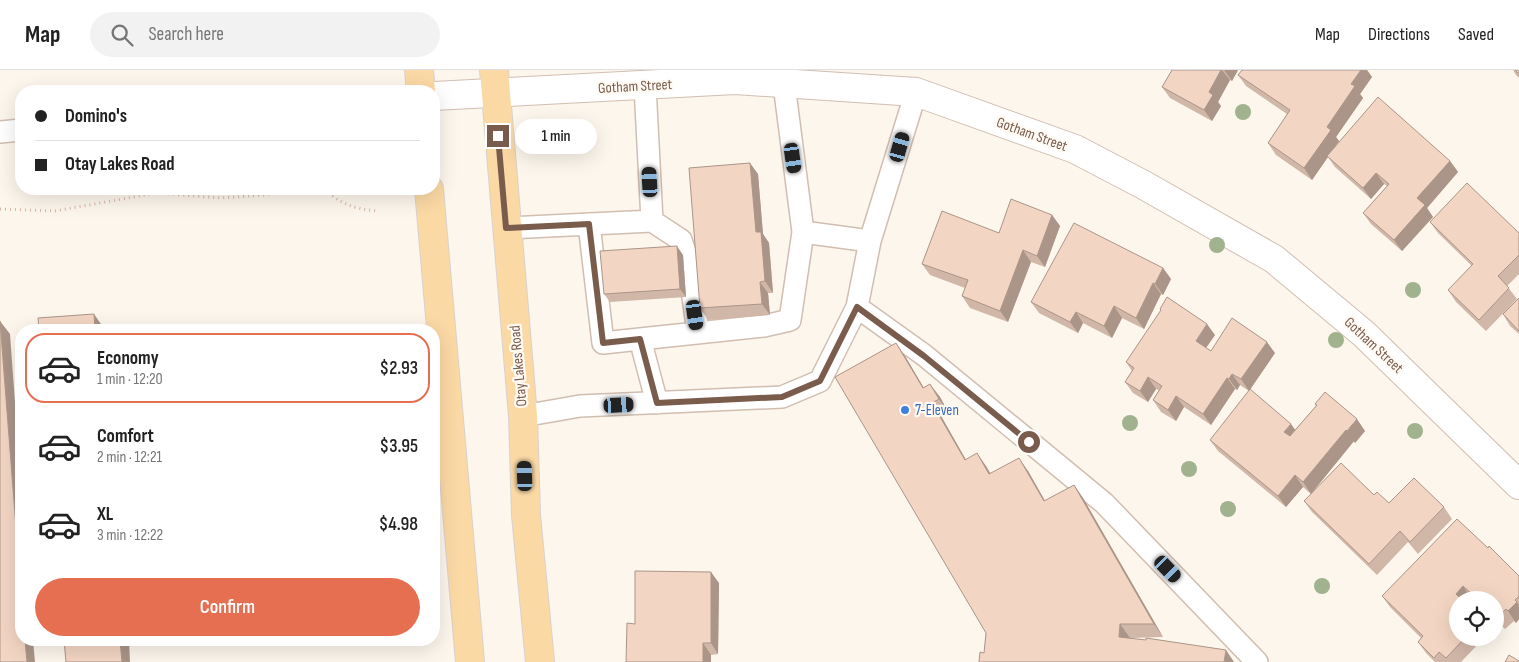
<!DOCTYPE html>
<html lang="en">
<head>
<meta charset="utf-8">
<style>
	:root { --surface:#fff; --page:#f2f2f2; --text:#222; --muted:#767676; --line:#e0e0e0; --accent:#e76f51 }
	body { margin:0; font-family:"Sofia Sans Condensed",sans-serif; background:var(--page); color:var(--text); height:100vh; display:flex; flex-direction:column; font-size:19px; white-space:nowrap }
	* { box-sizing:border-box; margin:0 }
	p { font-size:16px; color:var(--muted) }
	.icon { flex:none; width:28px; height:28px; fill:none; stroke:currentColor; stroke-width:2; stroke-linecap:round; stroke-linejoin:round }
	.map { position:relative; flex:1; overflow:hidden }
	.details { position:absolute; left:15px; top:254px; width:425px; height:322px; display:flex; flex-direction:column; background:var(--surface); border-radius:20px; box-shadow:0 5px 20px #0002 }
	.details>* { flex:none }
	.banner { position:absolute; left:15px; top:15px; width:425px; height:110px; border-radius:20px; box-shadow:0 5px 20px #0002; display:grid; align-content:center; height:110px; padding:0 20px; background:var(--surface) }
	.tools { position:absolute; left:1449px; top:521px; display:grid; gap:10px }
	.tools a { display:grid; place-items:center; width:55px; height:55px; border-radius:50%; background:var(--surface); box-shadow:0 5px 20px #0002; font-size:25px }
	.end { position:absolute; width:22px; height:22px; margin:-11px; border:6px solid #7a5c4d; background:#fff; box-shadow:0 0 0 2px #fff }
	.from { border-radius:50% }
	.bubble { position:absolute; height:35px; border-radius:18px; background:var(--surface); box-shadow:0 5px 20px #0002; font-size:16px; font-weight:600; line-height:35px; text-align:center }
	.car { position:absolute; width:15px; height:30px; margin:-15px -8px; border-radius:6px; box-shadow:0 0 4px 1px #0007; background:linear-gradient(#222 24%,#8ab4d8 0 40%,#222 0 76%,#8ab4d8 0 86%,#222 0) }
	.banner b { display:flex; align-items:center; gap:18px; height:48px; font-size:19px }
	.banner b+b { border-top:1px solid var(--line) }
	.banner i { width:12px; height:12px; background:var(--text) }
	ul { padding:9px 0 0; list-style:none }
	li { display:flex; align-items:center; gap:15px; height:70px; margin:0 10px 8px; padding:0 10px; border:2px solid transparent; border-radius:20px }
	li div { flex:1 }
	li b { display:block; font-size:19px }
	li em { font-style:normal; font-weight:600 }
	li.active { border-color:var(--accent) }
	li>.icon { width:45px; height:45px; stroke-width:1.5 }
	.button { display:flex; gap:10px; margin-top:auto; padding:10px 20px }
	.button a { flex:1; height:58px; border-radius:30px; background:var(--accent); color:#fff; font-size:20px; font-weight:600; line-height:58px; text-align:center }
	header { display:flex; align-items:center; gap:30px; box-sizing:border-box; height:70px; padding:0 25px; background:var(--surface); border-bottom:1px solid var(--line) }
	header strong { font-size:24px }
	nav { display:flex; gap:28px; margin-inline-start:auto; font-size:18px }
	.search { width:350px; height:45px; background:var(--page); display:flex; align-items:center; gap:12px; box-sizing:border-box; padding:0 18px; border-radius:28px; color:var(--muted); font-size:19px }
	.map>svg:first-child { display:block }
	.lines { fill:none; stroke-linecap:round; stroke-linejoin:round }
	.service-casing { stroke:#d1beb0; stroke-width:24 }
	.minor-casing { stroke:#d1beb0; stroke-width:30 }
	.primary-casing { stroke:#dad1cd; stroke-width:30 }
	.path { stroke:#d9b8a5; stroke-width:3; stroke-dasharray:1 4; stroke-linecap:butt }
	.service { stroke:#fff; stroke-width:21 }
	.minor { stroke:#fff; stroke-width:28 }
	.primary { stroke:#fbd9a5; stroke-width:28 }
	.tree { fill:#a0b28e }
	.wall { fill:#d1b7a8 }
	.shaded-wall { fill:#aa9588 }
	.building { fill:#f3d5c3; stroke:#aa9588 }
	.route { stroke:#7a5c4d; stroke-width:6 }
	.shop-dot { fill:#3f7fe0; stroke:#fffaf3; stroke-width:2 }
	.labels { text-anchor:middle; stroke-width:4.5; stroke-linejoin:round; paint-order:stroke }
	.street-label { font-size:15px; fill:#7a5c4d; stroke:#fffaf3 }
	.shop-label { font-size:15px; fill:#366cbe; stroke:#fffaf3; text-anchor:start }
</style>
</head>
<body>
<header>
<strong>Map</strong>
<div class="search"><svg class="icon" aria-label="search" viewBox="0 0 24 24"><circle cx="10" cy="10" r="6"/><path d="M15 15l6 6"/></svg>Search here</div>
<nav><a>Map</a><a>Directions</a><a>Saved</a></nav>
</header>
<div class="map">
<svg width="1519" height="592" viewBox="0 0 1519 592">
	<rect width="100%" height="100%" fill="#fdf6ec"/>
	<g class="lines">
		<defs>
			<path id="service" d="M0,62L21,60
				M652,151L681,170L688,191L698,263
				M589,154L603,273L640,269
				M506,158L652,151L645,16
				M803,162L870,171
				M857,237L924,285L1104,433L1257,592
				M657,333L640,269L764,256L790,250L803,162L784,14
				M523,346L580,336L782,327L820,311L857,237L870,171L916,22"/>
			<path id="minor" d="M434,26L735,10L916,22L1075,79L1142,114L1274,189L1364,264L1519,415"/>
			<path id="primary" d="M419,0L421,21
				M494,0L523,346L526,445L540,592
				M429,119L470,592"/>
		</defs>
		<use href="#service" class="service-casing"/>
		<use href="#minor" class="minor-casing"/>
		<use href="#primary" class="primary-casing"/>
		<path class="path" d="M325,119C339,134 356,139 377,141
			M0,139L55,141L156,123L221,128L264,125L301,119"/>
		<use href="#service" class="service"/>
		<use href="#minor" class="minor"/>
		<use href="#primary" class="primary"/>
	</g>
	<g class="tree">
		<circle cx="1243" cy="42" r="8"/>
		<circle cx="1217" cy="175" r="8"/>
		<circle cx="1413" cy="220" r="8"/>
		<circle cx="1336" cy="270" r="8"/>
		<circle cx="1130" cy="353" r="8"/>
		<circle cx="1415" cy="361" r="8"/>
		<circle cx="1189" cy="399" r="8"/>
		<circle cx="1228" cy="439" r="8"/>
		<circle cx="1322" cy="516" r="8"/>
	</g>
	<path class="wall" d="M1172,0H1238L1232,11L1230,10L1218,32L1221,36L1212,51L1170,28L1162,17Z
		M1242,0H1367L1372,7L1360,24L1363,28L1336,67L1339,71L1336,75L1450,91L1458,102L1427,138L1433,147L1402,181L1371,154L1363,143L1387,116L1384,114L1371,129L1335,97L1328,87L1312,110L1276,85L1268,73L1287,44L1246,16L1238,5Z
		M1513,0H1519V8L1516,5Z
		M758,104L763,164L769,173L773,223H768L770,245L708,250L700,238Z
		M1052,145L1060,156L1045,197L1031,192L1008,252L970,238L962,226L965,218L930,205L922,194L999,163Z
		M1430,152L1519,163V204L1507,216L1517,229L1486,261L1456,232L1448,220L1472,196L1438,163Z
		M683,185L686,227L610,232L604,224Z
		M1163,198L1171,209L1163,225L1161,224L1144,259L1122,248L1112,268L1083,253L1078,263L1039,243L1031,232Z
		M1519,228V264L1510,256L1503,244Z
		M1215,265L1206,278L1211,281L1275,283L1249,321L1240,315L1237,320L1235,319L1211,355L1184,337L1176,351L1161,342L1153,330L1159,320L1156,319L1148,332L1133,323L1125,312L1132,301L1126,292Z
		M905,286L924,318L940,327L948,342L941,346L966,390L986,396L990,404L1028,401L1045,431L1074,415L1083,428L1163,567L1130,568H1129L1226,580L984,583L986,563Z
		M1315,334L1365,361L1355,373L1354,371L1311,424L1303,417L1286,437L1218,381L1210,370L1295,360L1316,336Z
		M1374,425L1389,433L1444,437L1452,449L1418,484L1408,472L1377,505L1312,442L1304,431Z
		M1488,478L1519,506V549L1516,553L1514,551L1505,559L1495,550V530H1474L1471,528L1469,530H1458V568H1484L1461,592H1435L1426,583L1418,572L1421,568L1390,537L1382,526Z
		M719,513L718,584L711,585V592H626L635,554Z"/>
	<path class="shaded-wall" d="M1221,0H1222L1230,10L1218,32L1221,36L1212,51L1204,40L1209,22Z
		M1224,0H1238L1232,11Z
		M1361,0H1367L1372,7L1360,24L1363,28L1336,67L1339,71L1312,110L1304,98L1327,57L1351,14Z
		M1450,91L1458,102L1427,138L1433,147L1402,181L1394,170L1417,128Z
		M750,93L758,104L763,164L769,173L773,223L765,211L756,162Z
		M1376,103L1384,114L1371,129L1363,118Z
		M1052,145L1060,156L1045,197L1037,186Z
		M677,176L683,185L686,227L680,219Z
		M1023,180L1031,192L1008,252L1000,241Z
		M1163,198L1171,209L1163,225L1155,214Z
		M760,212L768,223L770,245L762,234Z
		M1153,213L1161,224L1144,259L1136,248Z
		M1114,236L1122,248L1112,268L1104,256Z
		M1076,242L1083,253L1078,263L1070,252Z
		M94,244L103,257L104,260H95Z
		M0,251L10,264L21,414V521Z
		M1207,254L1215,265L1203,282L1196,271Z
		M1267,272L1275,283L1249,321L1241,309Z
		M896,273L905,286L932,332L923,318Z
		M1232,304L1240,315L1237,320L1229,309Z
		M1148,307L1156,319L1148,332L1140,321Z
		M1227,308L1235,319L1211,355L1203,344Z
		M930,314L940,327L948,342L939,329Z
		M1176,326L1184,337L1176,351L1168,340Z
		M932,333L941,346L974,404L965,390Z
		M1357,349L1365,361L1355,373L1347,361Z
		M1291,354L1299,365L1292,373L1284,362Z
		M1346,360L1354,371L1311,424L1303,412Z
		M977,383L986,396L999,418L989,404Z
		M1019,388L1028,401L1053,445L1044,431Z
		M1295,405L1303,417L1286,437L1278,426Z
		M1074,415L1083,428L1163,567L1154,554Z
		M711,502L719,513L718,584L711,573Z
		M1463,516L1471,528L1469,530H1460L1456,524Z
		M1517,532L1519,535V549L1516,553L1508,541Z
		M1120,554L1130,568L1128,580L1119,567Z
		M25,570H33L35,592H27Z
		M120,570H129L130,592H122Z
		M703,573L711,585V592H703Z
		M1226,580L1234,592H1224Z"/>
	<path class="building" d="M1172,0H1221L1209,22L1213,25L1204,40L1162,17Z
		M1242,0H1361L1351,14L1355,16L1327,57L1331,60L1304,98L1268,73L1290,40L1238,5Z
		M1515,0H1519V4Z
		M1378,27L1450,91L1417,128L1425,135L1394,170L1363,143L1389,114L1376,103L1363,118L1327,86Z
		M750,93L756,162H761L765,211L760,212L762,234L700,238L689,98Z
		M1467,113L1519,163V185L1498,206L1509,218L1479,250L1448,220L1473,194L1430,152Z
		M1011,129L1052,145L1037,186L1023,180L1000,241L962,226L968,210L922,194L942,141L999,163Z
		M1074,153L1163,198L1155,214L1153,213L1136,248L1114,236L1104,256L1076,242L1070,252L1031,232Z
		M677,176L680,219L604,224L600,181Z
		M1167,227L1207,254L1196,271L1211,281L1232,248L1267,272L1241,309L1232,304L1229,309L1227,308L1203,344L1176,326L1168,340L1153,330L1162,316L1148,307L1140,321L1125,312L1134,298L1126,292L1161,240L1160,239Z
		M1519,228V261L1503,244Z
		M94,244L95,260H39L38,248Z
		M0,251L21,521V570H25L27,592H0Z
		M896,273L923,318L930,314L939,329L932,333L965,390L977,383L989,404L1019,388L1044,431L1074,415L1154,554H1120L1119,567L1146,570V568L1226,580L1224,592H979L980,582L984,583L986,563L835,307Z
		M1250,319L1291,354L1284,362L1290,366L1317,335L1315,334L1325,322L1357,349L1347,361L1346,360L1303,412L1295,405L1278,426L1210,370Z
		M1341,393L1374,425L1377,422L1389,433L1414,408L1444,437L1410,472L1400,461L1369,494L1304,431Z
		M1457,449L1488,478L1489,476L1519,506V526L1515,530L1517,532L1508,541L1506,539L1497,548L1495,546V530H1473L1476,528L1463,516L1456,524L1462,530H1458V568H1465L1446,588L1439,582L1434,588L1418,572L1423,566L1382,526Z
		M635,501L711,502V573H703V592H626L627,553L635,554Z
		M64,570H120L122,592H66Z
		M1509,585L1519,591V592H1505Z"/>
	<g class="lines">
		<path class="route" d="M498,66L506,158L589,154L603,273L640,269L657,333L782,327L820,311L857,237L924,286L1029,372"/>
	</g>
	<circle class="shop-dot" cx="905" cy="340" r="5"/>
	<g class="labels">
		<g class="street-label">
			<text transform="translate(635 16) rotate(-3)" y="5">Gotham Street</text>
			<text transform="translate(1032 64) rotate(20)" y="5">Gotham Street</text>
			<text transform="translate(1374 275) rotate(43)" y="5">Gotham Street</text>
			<text transform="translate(518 296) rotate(-95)" y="5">Otay Lakes Road</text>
		</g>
		<g class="shop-label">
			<text x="915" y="345">7-Eleven</text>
		</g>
	</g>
</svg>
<div class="tools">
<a><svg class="icon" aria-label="locate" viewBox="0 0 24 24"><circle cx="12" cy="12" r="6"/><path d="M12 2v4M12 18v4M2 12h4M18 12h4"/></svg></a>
</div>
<i class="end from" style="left:1029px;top:372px"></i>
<i class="end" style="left:498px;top:66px"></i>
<div class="bubble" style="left:515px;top:49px;width:82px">1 min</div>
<i class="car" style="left:900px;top:77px;rotate:16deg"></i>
<i class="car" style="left:793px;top:88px;rotate:172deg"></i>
<i class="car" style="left:650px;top:112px;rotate:357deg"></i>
<i class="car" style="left:695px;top:245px;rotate:172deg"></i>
<i class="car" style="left:619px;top:335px;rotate:87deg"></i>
<i class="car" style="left:525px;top:406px;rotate:358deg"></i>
<i class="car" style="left:1168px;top:499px;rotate:136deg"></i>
<div class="banner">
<b><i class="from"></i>Domino's</b>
<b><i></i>Otay Lakes Road</b>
</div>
<section class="details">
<ul>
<li class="active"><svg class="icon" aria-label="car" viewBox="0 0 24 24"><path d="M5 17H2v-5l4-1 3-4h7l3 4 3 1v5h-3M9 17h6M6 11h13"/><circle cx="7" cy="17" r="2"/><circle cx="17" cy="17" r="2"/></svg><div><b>Economy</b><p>1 min · 12:20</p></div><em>$2.93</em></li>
<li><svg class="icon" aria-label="car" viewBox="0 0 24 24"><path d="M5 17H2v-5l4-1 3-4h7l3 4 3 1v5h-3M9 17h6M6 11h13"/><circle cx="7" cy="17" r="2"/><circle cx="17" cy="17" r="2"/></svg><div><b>Comfort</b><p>2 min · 12:21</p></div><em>$3.95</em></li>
<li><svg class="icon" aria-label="car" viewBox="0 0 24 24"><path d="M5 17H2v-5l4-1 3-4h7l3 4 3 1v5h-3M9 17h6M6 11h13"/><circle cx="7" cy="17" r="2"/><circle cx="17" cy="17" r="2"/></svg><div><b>XL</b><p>3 min · 12:22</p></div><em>$4.98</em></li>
</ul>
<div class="button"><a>Confirm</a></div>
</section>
</div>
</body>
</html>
